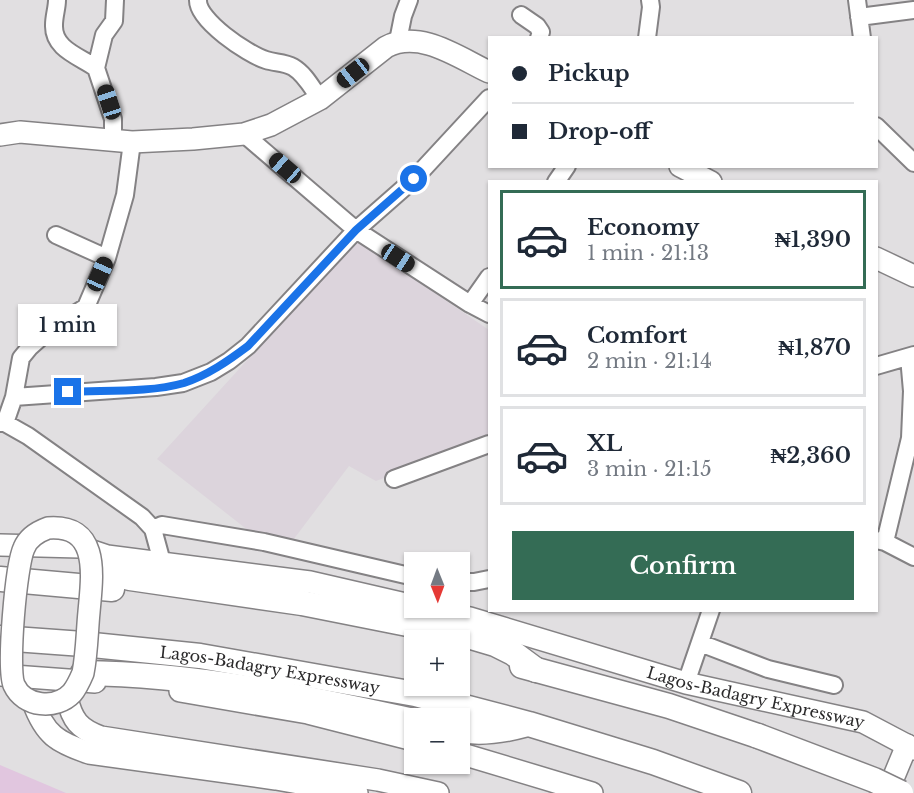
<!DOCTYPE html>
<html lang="en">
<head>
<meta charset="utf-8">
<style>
	:root { --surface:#fff; --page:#f6f6f7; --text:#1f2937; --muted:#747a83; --line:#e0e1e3; --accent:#346c55 }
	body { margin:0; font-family:"Libre Baskerville",serif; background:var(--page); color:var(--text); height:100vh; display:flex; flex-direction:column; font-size:22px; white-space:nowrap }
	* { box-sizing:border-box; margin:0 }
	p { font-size:20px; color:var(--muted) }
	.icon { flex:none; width:33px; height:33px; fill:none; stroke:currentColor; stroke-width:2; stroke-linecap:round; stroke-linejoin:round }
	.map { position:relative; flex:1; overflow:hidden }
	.panel { position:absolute; left:488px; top:180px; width:390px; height:432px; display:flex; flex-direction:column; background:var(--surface); border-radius:0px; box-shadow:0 2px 4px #0004 }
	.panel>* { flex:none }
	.banner { position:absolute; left:488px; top:36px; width:390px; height:132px; border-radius:0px; box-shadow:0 2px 4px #0004; display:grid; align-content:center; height:132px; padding:0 24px; background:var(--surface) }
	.needle { width:39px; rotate:179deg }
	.fabs { position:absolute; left:404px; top:552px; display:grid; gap:12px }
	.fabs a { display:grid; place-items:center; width:66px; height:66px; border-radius:0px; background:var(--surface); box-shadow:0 2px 4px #0004; font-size:30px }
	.end { position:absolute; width:27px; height:27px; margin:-14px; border:8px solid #1a73e8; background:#fff; box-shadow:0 0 0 3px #fff }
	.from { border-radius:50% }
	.bubble { position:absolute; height:42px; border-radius:0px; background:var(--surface); box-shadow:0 2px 4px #0004; font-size:20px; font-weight:600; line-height:42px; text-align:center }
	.car { position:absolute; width:18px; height:36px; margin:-18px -9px; border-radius:8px; box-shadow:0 0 4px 2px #0007; background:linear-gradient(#222 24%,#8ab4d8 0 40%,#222 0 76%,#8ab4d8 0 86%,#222 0) }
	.banner b { display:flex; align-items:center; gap:21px; height:57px; font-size:22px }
	.banner b+b { border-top:2px solid var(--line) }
	.banner i { width:15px; height:15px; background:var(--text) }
	ul { padding:10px 0 0; list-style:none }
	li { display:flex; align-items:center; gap:18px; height:99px; margin:0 12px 9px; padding:0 12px; border:3px solid var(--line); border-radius:0px }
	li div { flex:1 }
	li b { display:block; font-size:22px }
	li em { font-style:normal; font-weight:600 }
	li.current { border-color:var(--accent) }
	li>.icon { width:54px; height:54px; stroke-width:1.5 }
	.button { display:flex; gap:12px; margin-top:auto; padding:12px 24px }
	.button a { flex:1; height:69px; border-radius:0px; background:var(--accent); color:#fff; font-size:24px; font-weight:600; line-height:69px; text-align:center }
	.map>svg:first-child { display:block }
	.built { fill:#dcd4dc }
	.green { fill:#e1c6df }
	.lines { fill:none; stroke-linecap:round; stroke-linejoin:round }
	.minor-casing { stroke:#848284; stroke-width:20 }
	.major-casing { stroke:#848284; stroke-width:24 }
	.highway-casing { stroke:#848284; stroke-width:27 }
	.minor { stroke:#fff; stroke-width:16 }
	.major { stroke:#fff; stroke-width:21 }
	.highway { stroke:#fff; stroke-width:24 }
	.major-bridge-casing { stroke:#848284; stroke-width:24; stroke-linecap:butt }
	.highway-bridge-casing { stroke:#848284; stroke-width:27; stroke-linecap:butt }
	.major-bridge { stroke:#fff; stroke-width:21 }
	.highway-bridge { stroke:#fff; stroke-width:24 }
	.route { stroke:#1a73e8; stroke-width:8 }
	.labels { text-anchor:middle; stroke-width:6; stroke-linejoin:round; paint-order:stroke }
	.street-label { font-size:16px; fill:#2b2a2b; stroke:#e1dfe1 }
</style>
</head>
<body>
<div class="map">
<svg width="914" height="793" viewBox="0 0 914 793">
	<rect width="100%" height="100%" fill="#e1dfe1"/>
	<path class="built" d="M357,240L489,330V438L376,481L349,466L281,556L157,459Z"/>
	<path class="green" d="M0,765L66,793H0Z"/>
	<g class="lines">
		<defs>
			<path id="minor" d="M57,0C57,8 54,16 54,25C53,49 79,56 96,68L113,119V141
				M198,0C197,20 247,54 266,60C275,63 284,62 293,67C305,74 312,88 320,99
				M857,0L862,38
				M521,15L537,26L541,32L539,38
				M859,17L914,10
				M647,38L651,7L650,0
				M398,41L403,16L409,0
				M96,68L104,35L114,21L115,0
				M876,126L914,163
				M244,134L356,230L470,304L489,314
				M556,182L567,166
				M56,235L107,258
				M470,304L489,277
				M876,366L914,355
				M14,397L21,358L30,347L48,331L86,307L107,258L125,195L132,142
				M0,423H5L28,436L142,517L153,529L162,562
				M5,423L14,397L156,387L183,383L211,372L229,361L248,346L356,230L414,179L489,98
				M394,479L489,444
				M153,529L162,525L264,542L414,577
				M876,540L885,542L914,557
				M885,542L910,438L912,391L909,357
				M459,582H474L489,579
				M700,643L768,669L834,685
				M686,683L711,610"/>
			<g id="major">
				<path d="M0,135L20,132L132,142L193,139L244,134L271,125L320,99L386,47C420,29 459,58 489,72"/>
				<path d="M680,166L711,182"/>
				<path d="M876,258L914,276"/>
				<path d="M0,545L80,547L107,556L310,582L414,606"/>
				<path id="s1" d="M422,608L470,618L686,683L863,722L914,749"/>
				<path d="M0,675L95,682"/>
				<path d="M180,691L308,713L414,740"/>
				<path d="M67,698C72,720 79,729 101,737L378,780L438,793"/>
				<path d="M33,702C45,735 57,742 89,753L276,779L357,793"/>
				<path d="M459,753L592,793"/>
				<path d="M887,793L907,745"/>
			</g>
			<g id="highway">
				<path d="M93,569L130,578L302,603L468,636L495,644L513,653L536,670"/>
				<path d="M0,579L112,589"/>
				<path id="s2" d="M0,638L83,644L200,656L415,694L529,724L653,762L739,793"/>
				<path d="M522,666L669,706L758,736"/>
				<path d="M83,673C195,674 305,697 414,721"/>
				<path d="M459,730C482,734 502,731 524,725"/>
			</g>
		</defs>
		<use href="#minor" class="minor-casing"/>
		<use href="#major" class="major-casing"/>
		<use href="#highway" class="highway-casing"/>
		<use href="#minor" class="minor"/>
		<use href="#major" class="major"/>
		<use href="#highway" class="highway"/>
		<defs>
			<path id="major-bridge" d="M48,528C101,524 92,577 89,612C87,632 87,653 83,673C80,680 77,687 72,693C56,710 24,707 14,685C7,668 16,565 24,548C28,538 37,532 48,528Z"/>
			<path id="highway-bridge" d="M758,736L874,780L901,793"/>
		</defs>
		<use href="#major-bridge" class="major-bridge-casing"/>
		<use href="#highway-bridge" class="highway-bridge-casing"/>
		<use href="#major-bridge" class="major-bridge"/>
		<use href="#highway-bridge" class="highway-bridge"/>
	</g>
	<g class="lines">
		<path class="route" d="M68,392C105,390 149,393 184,383C208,375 228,361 248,346L356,230L414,179"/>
	</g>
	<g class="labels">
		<g class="street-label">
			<text dy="6" stroke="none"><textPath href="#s2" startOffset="272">Lagos-Badagry Expressway</textPath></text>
			<text dy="6" stroke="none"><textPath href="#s1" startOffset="346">Lagos-Badagry Expressway</textPath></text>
		</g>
	</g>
</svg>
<div class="fabs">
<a><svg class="needle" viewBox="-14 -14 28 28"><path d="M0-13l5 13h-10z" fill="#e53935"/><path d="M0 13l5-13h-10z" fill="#747a83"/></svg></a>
<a>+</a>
<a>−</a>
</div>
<i class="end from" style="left:414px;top:179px"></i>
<i class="end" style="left:68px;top:392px"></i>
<div class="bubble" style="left:18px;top:304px;width:99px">1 min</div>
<i class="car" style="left:353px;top:73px;rotate:232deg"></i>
<i class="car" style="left:109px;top:102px;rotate:342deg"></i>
<i class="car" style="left:285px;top:168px;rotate:311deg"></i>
<i class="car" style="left:398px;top:258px;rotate:123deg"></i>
<i class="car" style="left:100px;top:274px;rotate:24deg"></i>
<div class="banner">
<b><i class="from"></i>Pickup</b>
<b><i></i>Drop-off</b>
</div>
<section class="panel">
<ul>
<li class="current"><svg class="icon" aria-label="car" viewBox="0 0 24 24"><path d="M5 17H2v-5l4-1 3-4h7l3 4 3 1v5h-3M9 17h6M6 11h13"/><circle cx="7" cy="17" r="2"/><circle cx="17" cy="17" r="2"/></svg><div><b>Economy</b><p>1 min · 21:13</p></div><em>₦1,390</em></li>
<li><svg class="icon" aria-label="car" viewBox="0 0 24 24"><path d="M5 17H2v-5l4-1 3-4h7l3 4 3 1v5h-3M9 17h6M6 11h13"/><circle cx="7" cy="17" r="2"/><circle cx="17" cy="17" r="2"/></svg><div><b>Comfort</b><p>2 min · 21:14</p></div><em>₦1,870</em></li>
<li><svg class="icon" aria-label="car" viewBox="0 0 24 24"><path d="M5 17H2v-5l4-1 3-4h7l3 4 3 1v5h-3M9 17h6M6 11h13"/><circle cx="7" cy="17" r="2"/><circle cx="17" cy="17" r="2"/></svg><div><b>XL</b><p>3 min · 21:15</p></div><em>₦2,360</em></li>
</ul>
<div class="button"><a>Confirm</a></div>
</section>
</div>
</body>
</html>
